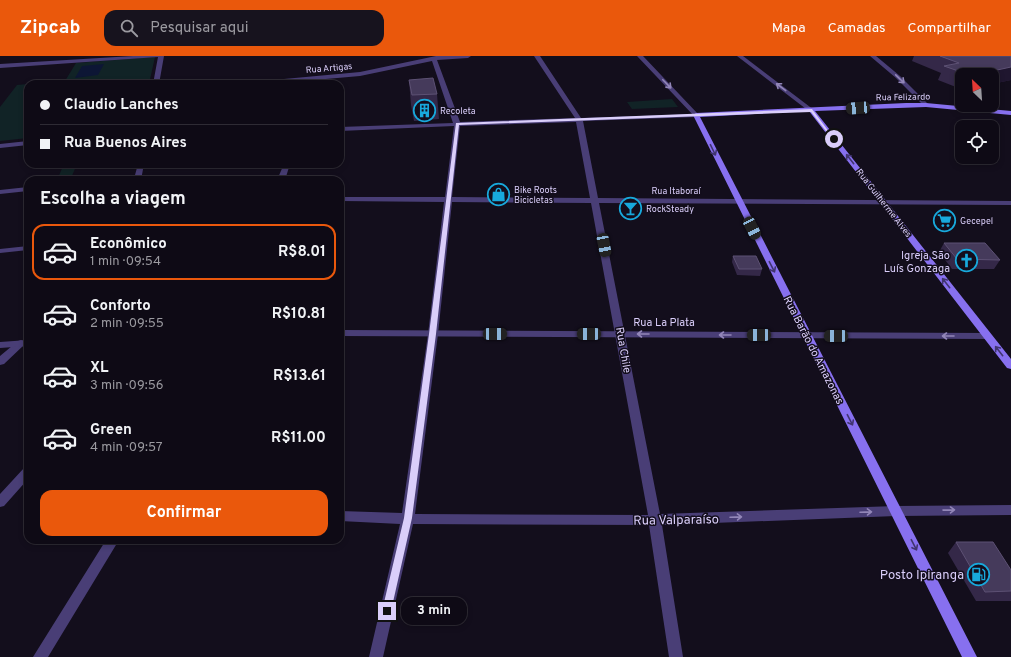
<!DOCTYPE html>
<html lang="pt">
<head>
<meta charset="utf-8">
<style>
	:root { --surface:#0e0a15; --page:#17131e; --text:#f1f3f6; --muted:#9b9aa0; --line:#2e2b34; --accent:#ea580c }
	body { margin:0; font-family:Overpass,sans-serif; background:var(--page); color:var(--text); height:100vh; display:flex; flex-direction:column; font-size:15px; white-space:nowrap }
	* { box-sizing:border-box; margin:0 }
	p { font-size:13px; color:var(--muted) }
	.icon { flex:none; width:22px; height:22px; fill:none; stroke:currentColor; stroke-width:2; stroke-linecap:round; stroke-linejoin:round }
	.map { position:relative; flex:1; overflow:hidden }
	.drawer { position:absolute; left:24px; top:120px; width:320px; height:368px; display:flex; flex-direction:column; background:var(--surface); border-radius:12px; box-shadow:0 2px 6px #0003,0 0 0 1px var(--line) }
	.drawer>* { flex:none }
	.banner { position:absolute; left:24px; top:24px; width:320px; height:88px; border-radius:12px; box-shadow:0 2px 6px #0003,0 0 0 1px var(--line); display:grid; align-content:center; height:88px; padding:0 16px; background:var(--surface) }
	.needle { width:26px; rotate:335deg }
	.tools { position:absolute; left:955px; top:12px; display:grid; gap:8px }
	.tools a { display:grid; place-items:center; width:44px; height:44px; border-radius:8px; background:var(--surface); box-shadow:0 2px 6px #0003,0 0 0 1px var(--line); font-size:20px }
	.end { position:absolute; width:18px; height:18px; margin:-9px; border:5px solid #dacefa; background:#111; box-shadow:0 0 0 2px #111 }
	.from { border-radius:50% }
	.bubble { position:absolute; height:28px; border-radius:12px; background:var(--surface); box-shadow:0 2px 6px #0003,0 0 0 1px var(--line); font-size:13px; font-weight:700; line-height:28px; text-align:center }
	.car { position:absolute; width:12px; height:24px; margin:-12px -6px; border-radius:5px; box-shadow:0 0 3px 1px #0007; background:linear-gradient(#222 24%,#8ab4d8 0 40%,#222 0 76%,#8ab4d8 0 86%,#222 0) }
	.banner b { display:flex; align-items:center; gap:14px; height:38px; font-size:15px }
	.banner b+b { border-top:1px solid var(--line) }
	.banner i { width:10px; height:10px; background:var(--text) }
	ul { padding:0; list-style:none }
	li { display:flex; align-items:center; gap:12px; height:56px; margin:0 8px 6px; padding:0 8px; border:2px solid transparent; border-radius:12px }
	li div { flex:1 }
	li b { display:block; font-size:15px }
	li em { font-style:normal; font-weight:700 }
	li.on { border-color:var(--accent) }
	li>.icon { width:36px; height:36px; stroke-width:1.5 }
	h2 { padding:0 16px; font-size:18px; line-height:48px }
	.button { display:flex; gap:8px; margin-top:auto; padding:8px 16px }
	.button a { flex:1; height:46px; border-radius:12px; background:var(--accent); color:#fff; font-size:16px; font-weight:700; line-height:46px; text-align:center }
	header { display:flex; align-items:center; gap:24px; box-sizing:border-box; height:56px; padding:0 20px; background:var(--accent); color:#fff }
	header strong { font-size:19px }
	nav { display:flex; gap:22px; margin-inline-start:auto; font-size:14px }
	.search { width:280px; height:36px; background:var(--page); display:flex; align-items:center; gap:10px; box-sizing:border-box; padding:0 14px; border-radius:12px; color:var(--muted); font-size:15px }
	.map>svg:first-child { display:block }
	.green { fill:#112326 }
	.water { fill:#0d1635 }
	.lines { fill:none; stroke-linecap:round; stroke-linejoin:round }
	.minor { fill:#493e76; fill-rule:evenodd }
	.tertiary { fill:#493e76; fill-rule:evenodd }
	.secondary { fill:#8770ef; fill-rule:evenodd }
	.wall { fill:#342848 }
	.shaded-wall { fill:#1f162f }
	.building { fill:#453a5b; stroke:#5d5174 }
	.oneway { stroke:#9286b8 }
	.oneway2 { stroke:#413570 }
	.route { fill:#dacefa }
	.labels { text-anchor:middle; stroke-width:3; stroke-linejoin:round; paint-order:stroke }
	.far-street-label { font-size:9px; fill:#dacefa; stroke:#130e1c }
	.far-poi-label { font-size:9px; fill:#dacefa; stroke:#130e1c; text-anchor:start }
	.poi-label { font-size:11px; fill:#dacefa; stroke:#130e1c; text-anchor:end }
	.street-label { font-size:11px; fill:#dacefa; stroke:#130e1c }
	.near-street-label { font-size:13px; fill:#dacefa; stroke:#130e1c }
	.near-poi-label { font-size:13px; fill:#dacefa; stroke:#130e1c; text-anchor:end }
</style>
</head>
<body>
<header>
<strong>Zipcab</strong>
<div class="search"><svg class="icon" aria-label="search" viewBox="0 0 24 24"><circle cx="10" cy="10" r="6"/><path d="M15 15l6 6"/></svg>Pesquisar aqui</div>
<nav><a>Mapa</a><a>Camadas</a><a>Compartilhar</a></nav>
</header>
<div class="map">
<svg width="1011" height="601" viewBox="0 0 1011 601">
	<rect width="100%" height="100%" fill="#130e1c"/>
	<path class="green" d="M155,1L149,28H30L65,25L76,7Z
		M28,28V82L0,85V51L17,29Z
		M672,43L678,51L632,53L627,46Z
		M64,108H77L71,122L57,124Z"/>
	<path class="water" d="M104,8L98,19L75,22L82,10Z"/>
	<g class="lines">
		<path class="minor" d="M133,0H164L159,28H153L158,1L0,12V8Z
			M436,0H471L468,2L437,4L460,66L575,62L534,0H540L581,62L698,58V60L696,61L583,65L598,142L1011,145V149L599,147L660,458L896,450L900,451L902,455L900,459L896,460L662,469L683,601H669L649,469L413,468L383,601H369L400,468L340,465V455L402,457L428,278L444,146L340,145V141H445L454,70L340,75V71L453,67L432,5L360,20L269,28H248L251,26L360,16ZM576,66L590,142L452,141L460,70ZM452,146L591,147L648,459L415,458L438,278Z
			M870,0H876L900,20L928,48V50H924L896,22Z
			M28,85V89L0,92V88Z
			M138,108H144L141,124H104L108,122L135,119Z
			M284,108H290L285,124H277Z
			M28,131V135L0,138V134Z
			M28,190V194L0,197V193Z
			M21,284L24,285L26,287L24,289L4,308L0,309V300L18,285Z
			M28,410V423L4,450L0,451V438L24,412Z
			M106,484H119L48,601H33Z"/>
		<path class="tertiary" d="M637,0H643L698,58V60H694Z
			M737,0H743L814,54V56H810Z
			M340,274L987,277L992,280L987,283L340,280Z
			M28,284V290L0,292V286Z
			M1011,449V459L896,460L892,459L890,455L892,451L896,450Z"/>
		<path class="secondary" d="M906,47H926L1011,55V59L926,51L815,55L1011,303V313L1007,312L809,55L700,61L977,601H962L693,59L696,57Z"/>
	</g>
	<path class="wall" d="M914,0H1011V24L992,28V19H962V33H961L938,24L941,17L912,5Z
		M409,24L437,38L439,63L414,65L411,49Z
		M944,187L1000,204L994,213H952L939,196Z
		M733,200L762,213L760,220L737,219L732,206Z
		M956,486L1011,514V545H976L948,497Z"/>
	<path class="shaded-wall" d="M1011,11V24L992,28V19H987L988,16Z
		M984,15L982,19H967V18Z"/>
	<path class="building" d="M940,0H1011V11L988,16L984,15L967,18L944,10L959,7Z
		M433,22L437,38L412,39L409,24Z
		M944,187H985L1000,204L957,203Z
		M733,200H756L762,213H739Z
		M956,486H993L1011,514V535L985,536Z"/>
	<defs><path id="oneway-shaft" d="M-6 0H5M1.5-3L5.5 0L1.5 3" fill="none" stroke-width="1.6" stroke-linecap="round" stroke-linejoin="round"/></defs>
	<g class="oneway">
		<use href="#oneway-shaft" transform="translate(900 23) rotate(44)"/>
		<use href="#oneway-shaft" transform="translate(667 28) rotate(46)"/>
		<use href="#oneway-shaft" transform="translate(781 31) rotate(-143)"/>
		<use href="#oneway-shaft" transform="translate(643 278) rotate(-180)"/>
		<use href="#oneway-shaft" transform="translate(725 279) rotate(-180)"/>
		<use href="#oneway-shaft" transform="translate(948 280) rotate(-180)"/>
		<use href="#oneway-shaft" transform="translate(949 454) rotate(-1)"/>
		<use href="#oneway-shaft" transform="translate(866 456) rotate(-2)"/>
		<use href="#oneway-shaft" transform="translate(736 461) rotate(-2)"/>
	</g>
	<g class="oneway2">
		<use href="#oneway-shaft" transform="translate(713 94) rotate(64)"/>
		<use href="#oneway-shaft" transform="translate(850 103) rotate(-128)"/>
		<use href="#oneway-shaft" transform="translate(772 211) rotate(63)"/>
		<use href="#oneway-shaft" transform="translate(946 227) rotate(-128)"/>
		<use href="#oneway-shaft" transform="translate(999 295) rotate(-128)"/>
		<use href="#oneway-shaft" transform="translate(850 364) rotate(63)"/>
		<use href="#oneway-shaft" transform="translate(914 489) rotate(63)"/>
	</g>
	<path class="route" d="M812,53L835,84H833L811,56L459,69L436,278L412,462L391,555L390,558L387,559L383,558L382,555L404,462L429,278L456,67Z"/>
	<defs>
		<symbol id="building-ring" viewBox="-11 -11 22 22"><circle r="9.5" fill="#130e1c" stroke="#18a9dc" stroke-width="1.5"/><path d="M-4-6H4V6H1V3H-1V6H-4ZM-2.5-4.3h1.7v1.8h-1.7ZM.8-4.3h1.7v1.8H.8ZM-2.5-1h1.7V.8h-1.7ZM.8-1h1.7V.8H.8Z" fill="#18a9dc"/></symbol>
		<symbol id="shop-ring" viewBox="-11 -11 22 22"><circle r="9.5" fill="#130e1c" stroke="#18a9dc" stroke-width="1.5"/><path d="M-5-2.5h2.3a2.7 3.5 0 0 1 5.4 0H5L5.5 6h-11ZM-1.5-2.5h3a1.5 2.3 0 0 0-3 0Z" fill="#18a9dc"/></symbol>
		<symbol id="bar-ring" viewBox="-11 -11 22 22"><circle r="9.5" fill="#130e1c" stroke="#18a9dc" stroke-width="1.5"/><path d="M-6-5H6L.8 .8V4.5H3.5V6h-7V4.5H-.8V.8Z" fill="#18a9dc"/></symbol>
		<symbol id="supermarket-ring" viewBox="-11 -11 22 22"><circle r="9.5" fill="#130e1c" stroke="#18a9dc" stroke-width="1.5"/><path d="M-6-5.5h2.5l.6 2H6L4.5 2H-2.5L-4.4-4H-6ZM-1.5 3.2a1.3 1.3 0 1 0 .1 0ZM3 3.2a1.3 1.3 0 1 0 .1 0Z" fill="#18a9dc"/></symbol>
		<symbol id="church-ring" viewBox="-11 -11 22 22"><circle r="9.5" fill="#130e1c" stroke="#18a9dc" stroke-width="1.5"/><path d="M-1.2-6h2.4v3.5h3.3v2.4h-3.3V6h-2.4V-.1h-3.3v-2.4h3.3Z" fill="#18a9dc"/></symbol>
		<symbol id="fuel-ring" viewBox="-11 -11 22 22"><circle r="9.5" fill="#130e1c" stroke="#18a9dc" stroke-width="1.5"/><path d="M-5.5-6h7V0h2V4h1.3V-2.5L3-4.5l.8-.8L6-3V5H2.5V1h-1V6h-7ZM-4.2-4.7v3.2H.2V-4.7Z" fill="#18a9dc"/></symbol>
	</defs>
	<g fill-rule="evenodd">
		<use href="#building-ring" x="412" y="42" width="25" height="25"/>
		<use href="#shop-ring" x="486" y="126" width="25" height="25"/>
		<use href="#bar-ring" x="618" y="140" width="25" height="25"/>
		<use href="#supermarket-ring" x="932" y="152" width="25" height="25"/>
		<use href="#church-ring" x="954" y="192" width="25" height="25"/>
		<use href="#fuel-ring" x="966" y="506" width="25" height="25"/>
	</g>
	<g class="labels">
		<g class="far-street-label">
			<text transform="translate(329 12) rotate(-5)" y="3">Rua Artigas</text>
			<text transform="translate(903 41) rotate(-1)" y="3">Rua Felizardo</text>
			<text x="676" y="138">Rua Itaboraí</text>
			<text transform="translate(884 147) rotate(52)" y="3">Rua Guilherme Alves</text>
		</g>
		<g class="far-poi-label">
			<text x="440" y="58">Recoleta</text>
			<text x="514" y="137">Bike Roots<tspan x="514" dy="10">Bicicletas</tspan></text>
			<text x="646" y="156">RockSteady</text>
			<text x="960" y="168">Gecepel</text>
		</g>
		<g class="poi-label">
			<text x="950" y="203">Igreja São<tspan x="950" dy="13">Luís Gonzaga</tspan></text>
		</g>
		<g class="street-label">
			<text x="664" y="270">Rua La Plata</text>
			<text transform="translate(624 294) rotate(80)" y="4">Rua Chile</text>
			<text transform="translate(814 294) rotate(63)" y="4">Rua Barão do Amazonas</text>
		</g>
		<g class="near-street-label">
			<text transform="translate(676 463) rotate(-1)" y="5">Rua Valparaíso</text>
		</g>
		<g class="near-poi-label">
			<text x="964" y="523">Posto Ipiranga</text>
		</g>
	</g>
</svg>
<div class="tools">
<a><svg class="needle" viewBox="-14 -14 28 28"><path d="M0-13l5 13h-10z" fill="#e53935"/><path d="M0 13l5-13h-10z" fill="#9b9aa0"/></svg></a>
<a><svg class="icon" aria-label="locate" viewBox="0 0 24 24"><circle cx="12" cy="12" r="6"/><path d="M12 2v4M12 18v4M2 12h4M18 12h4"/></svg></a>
</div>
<i class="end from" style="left:834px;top:83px"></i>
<i class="end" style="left:387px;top:555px"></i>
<div class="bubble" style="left:401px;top:541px;width:66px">3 min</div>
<i class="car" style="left:858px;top:52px;rotate:266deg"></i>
<i class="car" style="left:752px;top:172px;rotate:153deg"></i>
<i class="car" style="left:604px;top:189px;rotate:169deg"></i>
<i class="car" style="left:495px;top:278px;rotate:90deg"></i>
<i class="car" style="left:589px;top:278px;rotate:270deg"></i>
<i class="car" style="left:759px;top:279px;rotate:270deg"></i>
<i class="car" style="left:836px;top:280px;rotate:270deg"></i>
<div class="banner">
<b><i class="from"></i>Claudio Lanches</b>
<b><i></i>Rua Buenos Aires</b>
</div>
<section class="drawer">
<h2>Escolha a viagem</h2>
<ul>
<li class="on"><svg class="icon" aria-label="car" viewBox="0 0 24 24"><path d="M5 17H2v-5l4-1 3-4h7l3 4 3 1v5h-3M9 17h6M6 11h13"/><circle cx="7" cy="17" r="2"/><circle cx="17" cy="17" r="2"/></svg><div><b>Econômico</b><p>1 min · 09:54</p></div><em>R$8.01</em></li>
<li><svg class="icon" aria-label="car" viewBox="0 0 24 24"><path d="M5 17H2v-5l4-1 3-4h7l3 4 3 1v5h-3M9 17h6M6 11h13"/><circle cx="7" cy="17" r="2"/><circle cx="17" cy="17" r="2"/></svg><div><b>Conforto</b><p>2 min · 09:55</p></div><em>R$10.81</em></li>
<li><svg class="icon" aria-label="car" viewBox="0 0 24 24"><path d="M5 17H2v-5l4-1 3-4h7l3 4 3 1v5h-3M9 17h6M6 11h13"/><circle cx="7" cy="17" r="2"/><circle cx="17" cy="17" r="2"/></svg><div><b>XL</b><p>3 min · 09:56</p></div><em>R$13.61</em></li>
<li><svg class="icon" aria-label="car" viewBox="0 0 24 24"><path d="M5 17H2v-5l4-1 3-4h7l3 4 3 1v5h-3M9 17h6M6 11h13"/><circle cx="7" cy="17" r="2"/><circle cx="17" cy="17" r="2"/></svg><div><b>Green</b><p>4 min · 09:57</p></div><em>R$11.00</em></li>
</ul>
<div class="button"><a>Confirmar</a></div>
</section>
</div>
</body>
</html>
